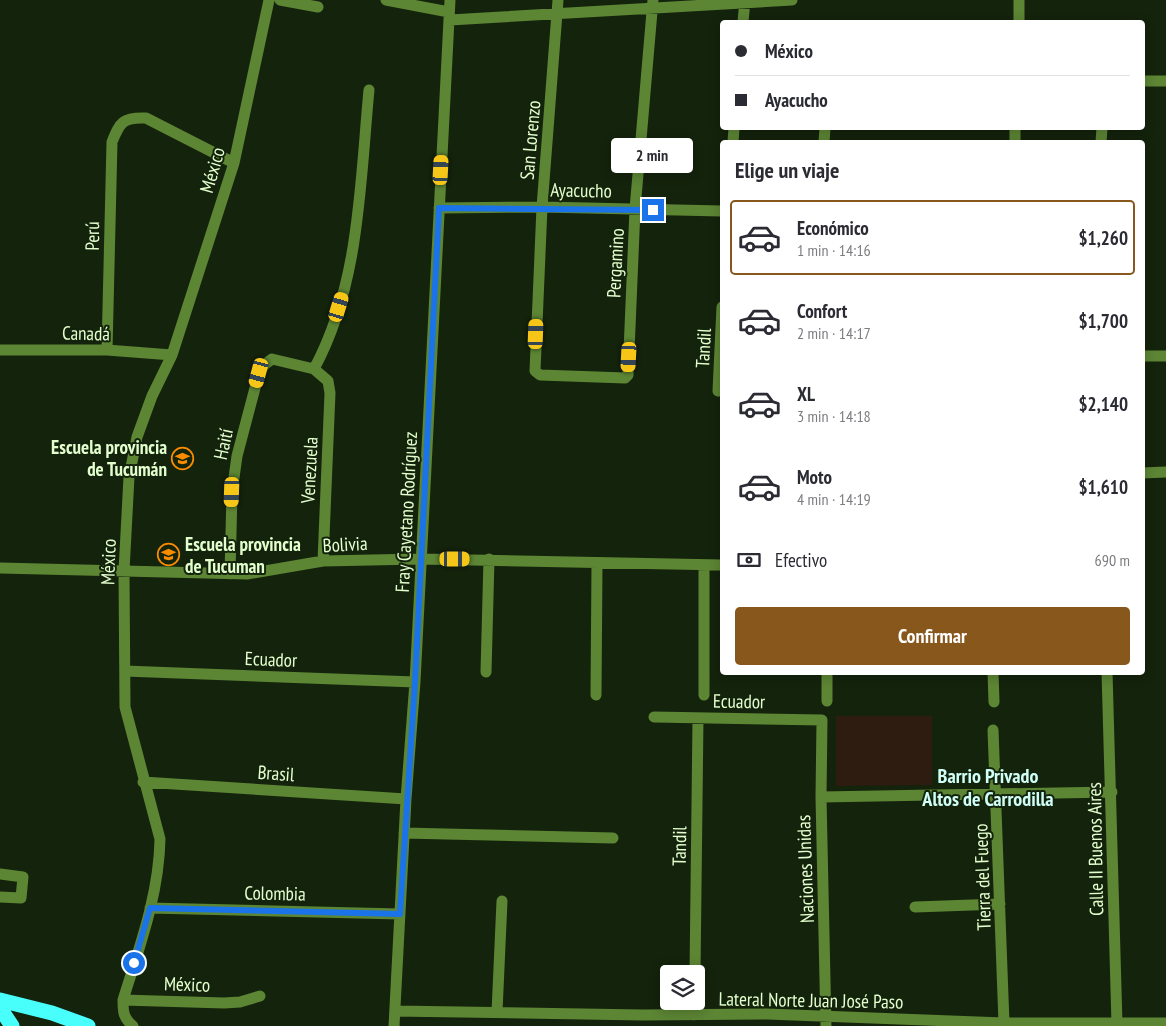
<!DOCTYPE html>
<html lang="es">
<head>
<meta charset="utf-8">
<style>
	:root { --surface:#fff; --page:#f2f2f3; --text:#2b2b33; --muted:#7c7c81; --line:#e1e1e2; --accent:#88571c }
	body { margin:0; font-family:"PT Sans Narrow",sans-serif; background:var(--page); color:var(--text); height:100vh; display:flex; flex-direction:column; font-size:19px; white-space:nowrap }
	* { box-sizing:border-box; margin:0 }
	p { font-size:16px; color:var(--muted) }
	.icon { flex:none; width:28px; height:28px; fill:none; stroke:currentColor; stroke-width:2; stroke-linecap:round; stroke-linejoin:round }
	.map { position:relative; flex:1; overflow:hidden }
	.side { position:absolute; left:720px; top:140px; width:425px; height:535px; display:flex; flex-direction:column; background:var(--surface); border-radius:5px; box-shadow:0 2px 12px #0003 }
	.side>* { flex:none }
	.banner { position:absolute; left:720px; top:20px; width:425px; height:110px; border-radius:5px; box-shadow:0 2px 12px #0003; display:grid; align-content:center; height:110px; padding:0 15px; background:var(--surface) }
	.buttons { position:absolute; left:660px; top:965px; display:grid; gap:10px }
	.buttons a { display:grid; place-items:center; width:45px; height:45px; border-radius:5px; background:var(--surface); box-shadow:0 2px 12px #0003; font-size:25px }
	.end { position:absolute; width:22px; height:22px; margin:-11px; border:6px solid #1a73e8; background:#fff; box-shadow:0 0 0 2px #fff }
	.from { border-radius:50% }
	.bubble { position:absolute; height:35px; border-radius:5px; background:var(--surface); box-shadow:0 2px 12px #0003; font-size:16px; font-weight:800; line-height:35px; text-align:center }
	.car { position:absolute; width:15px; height:30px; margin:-15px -8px; border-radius:6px; box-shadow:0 0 4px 1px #0007; background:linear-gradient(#f5c518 24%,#345 0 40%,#f5c518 0 76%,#345 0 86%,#f5c518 0) }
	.banner b { display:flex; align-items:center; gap:18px; height:48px; font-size:19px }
	.banner b+b { border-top:1px solid var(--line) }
	.banner i { width:12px; height:12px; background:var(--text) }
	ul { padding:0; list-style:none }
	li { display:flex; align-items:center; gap:15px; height:75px; margin:0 10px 8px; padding:0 5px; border:2px solid transparent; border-radius:5px }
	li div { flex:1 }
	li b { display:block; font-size:19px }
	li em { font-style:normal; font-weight:800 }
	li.current { border-color:var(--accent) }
	li>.icon { width:45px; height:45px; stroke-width:1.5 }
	h2 { padding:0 15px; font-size:22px; line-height:60px }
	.pay { display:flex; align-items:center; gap:12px; height:55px; padding:0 15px; font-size:19px }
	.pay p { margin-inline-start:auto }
	.button { display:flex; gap:10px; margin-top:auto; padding:10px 15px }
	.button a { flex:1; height:58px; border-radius:5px; background:var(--accent); color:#fff; font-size:20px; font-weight:800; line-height:58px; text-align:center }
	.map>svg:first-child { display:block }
	.green { fill:#2d1c0f }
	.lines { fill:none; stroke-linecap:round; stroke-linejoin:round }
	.minor { stroke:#5c8534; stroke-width:11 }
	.highway { stroke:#49fffc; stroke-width:15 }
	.route { stroke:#1a73e8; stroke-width:6 }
	.labels { text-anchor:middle; stroke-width:4; stroke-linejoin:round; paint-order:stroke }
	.street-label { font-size:19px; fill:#e3ffce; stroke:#14230c }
	.poi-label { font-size:19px; font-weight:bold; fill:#e3ffce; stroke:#14230c; text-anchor:end }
	.neighbourhood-label { font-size:20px; font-weight:bold; fill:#d0fff7; stroke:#14230c }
</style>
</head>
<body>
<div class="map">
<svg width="1166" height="1026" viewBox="0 0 1166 1026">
	<rect width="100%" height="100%" fill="#14230c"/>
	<path class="green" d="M836,716H932V785L836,786Z"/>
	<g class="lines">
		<path class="minor" d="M280,0L318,7
			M386,0L449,12
			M558,0L542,207L535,371L540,375L625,378L628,375L635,209L653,0
			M450,20L792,0
			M743,22L745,0
			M1019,22V0
			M1142,81H1166
			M733,142L734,128
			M824,142L825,128
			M1015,142V128
			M1101,142L1102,128
			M439,208L542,207L722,211
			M722,307L718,391H722
			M0,350H107L172,355
			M107,350L112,142C120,122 123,117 146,118L234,163
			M1142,356H1166
			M314,369C360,284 360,183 369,90
			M1142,473L1166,472
			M0,568L247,574L323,561L420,559L722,565
			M230,574L232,492L237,456L259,373L264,365L272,359L314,369L328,381L330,393L323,561
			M125,671L415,682
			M486,672L489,559
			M993,672L994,702
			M1107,672L1117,1024
			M596,695L597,563
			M704,695V565
			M827,701V672
			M654,717L822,720L821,797L826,1026
			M993,730L1004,1023
			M143,782L406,799
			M821,797L1112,792
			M404,833L613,838
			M0,874L23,877L21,898L0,897
			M915,907L1000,904
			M150,908L400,914
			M695,974L698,718
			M260,996L240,1002L224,1003L123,1000C139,948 159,895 160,839L125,707L124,571L129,477L137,437L152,396L172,355L234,163L269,0
			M123,1000C123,1011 123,1018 133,1026
			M395,1011L643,1015L767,1014L1004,1023H1166
			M497,1012L502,901
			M694,1015V1001
			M394,1026L406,799L415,682L450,0"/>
		<path class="highway" d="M0,1000L52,1013L88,1026
			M0,1008L12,1026"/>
	</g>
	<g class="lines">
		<path class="route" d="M134,963L150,908L400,914L415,682L439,208L653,210"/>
	</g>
	<defs>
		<symbol id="school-ring" viewBox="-11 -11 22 22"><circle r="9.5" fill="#14230c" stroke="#f98c00" stroke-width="1.5"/><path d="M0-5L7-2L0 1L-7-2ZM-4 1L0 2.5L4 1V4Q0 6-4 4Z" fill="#f98c00"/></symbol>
	</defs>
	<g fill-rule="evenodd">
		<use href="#school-ring" x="170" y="446" width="25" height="25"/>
		<use href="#school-ring" x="156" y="542" width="25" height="25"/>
	</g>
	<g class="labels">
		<g class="street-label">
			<text transform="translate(530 140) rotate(-85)" y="7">San Lorenzo</text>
			<text transform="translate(212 170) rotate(-74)" y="7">México</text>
			<text transform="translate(581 190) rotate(1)" y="7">Ayacucho</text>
			<text transform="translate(92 236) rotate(-89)" y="7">Perú</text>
			<text transform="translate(615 263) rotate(-87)" y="7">Pergamino</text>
			<text transform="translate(86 333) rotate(1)" y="7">Canadá</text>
			<text transform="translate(703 348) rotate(-87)" y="7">Tandil</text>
			<text transform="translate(223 444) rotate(-78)" y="7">Haití</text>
			<text transform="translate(309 470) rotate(-87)" y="7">Venezuela</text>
			<text transform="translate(406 512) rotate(-87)" y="7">Fray Cayetano Rodríguez</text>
			<text transform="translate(345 544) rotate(-3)" y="7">Bolivia</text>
			<text transform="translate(108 562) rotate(-88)" y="7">México</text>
			<text transform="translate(271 659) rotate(2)" y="7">Ecuador</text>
			<text transform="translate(739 701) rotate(1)" y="7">Ecuador</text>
			<text transform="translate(276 773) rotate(4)" y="7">Brasil</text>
			<text transform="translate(679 846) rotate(-89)" y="7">Tandil</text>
			<text transform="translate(1095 849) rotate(-91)" y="7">Calle II Buenos Aires</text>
			<text transform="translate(805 869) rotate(-92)" y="7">Naciones Unidas</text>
			<text transform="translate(982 877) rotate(-92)" y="7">Tierra del Fuego</text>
			<text transform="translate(275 893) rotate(1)" y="7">Colombia</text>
			<text transform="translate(187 984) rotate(2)" y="7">México</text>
			<text transform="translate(811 1000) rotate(1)" y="7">Lateral Norte Juan José Paso</text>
		</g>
		<g class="poi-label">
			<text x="167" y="454">Escuela provincia<tspan x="167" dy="22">de Tucumán</tspan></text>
			<text x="185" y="551" text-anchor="start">Escuela provincia<tspan x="185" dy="22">de Tucuman</tspan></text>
		</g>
		<g class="neighbourhood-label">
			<text x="988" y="783">Barrio Privado<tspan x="988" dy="23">Altos de Carrodilla</tspan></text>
		</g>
	</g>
</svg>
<div class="buttons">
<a><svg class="icon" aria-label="layers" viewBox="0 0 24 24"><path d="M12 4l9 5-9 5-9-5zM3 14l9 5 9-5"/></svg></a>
</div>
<i class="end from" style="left:134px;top:963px"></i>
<i class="end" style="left:653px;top:210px"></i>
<div class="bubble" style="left:611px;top:138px;width:82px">2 min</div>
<i class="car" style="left:441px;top:170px;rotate:3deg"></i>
<i class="car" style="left:339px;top:307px;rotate:17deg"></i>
<i class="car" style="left:536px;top:334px;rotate:2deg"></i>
<i class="car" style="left:629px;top:357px;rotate:183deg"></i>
<i class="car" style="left:259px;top:373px;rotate:195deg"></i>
<i class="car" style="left:232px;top:492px;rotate:182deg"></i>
<i class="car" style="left:455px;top:559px;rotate:90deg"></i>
<div class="banner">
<b><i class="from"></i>México</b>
<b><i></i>Ayacucho</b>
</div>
<section class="side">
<h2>Elige un viaje</h2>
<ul>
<li class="current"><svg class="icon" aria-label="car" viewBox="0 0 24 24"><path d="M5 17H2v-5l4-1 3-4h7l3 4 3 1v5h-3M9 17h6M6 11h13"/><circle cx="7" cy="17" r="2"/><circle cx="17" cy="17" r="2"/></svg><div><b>Económico</b><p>1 min · 14:16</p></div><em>$1,260</em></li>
<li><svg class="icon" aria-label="car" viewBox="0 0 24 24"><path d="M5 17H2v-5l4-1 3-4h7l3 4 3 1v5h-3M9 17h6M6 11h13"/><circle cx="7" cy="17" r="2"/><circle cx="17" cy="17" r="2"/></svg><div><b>Confort</b><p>2 min · 14:17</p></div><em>$1,700</em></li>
<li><svg class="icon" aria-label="car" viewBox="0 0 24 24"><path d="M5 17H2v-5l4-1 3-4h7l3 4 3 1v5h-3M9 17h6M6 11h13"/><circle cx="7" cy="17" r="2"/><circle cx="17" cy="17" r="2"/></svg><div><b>XL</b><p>3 min · 14:18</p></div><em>$2,140</em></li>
<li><svg class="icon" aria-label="car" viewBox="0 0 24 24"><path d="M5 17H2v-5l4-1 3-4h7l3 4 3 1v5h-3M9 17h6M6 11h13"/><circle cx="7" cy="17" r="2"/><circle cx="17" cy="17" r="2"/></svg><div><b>Moto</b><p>4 min · 14:19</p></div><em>$1,610</em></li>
</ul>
<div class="pay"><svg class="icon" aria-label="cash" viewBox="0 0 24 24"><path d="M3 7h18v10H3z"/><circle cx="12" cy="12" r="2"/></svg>Efectivo<p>690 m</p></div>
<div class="button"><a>Confirmar</a></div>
</section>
</div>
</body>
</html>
